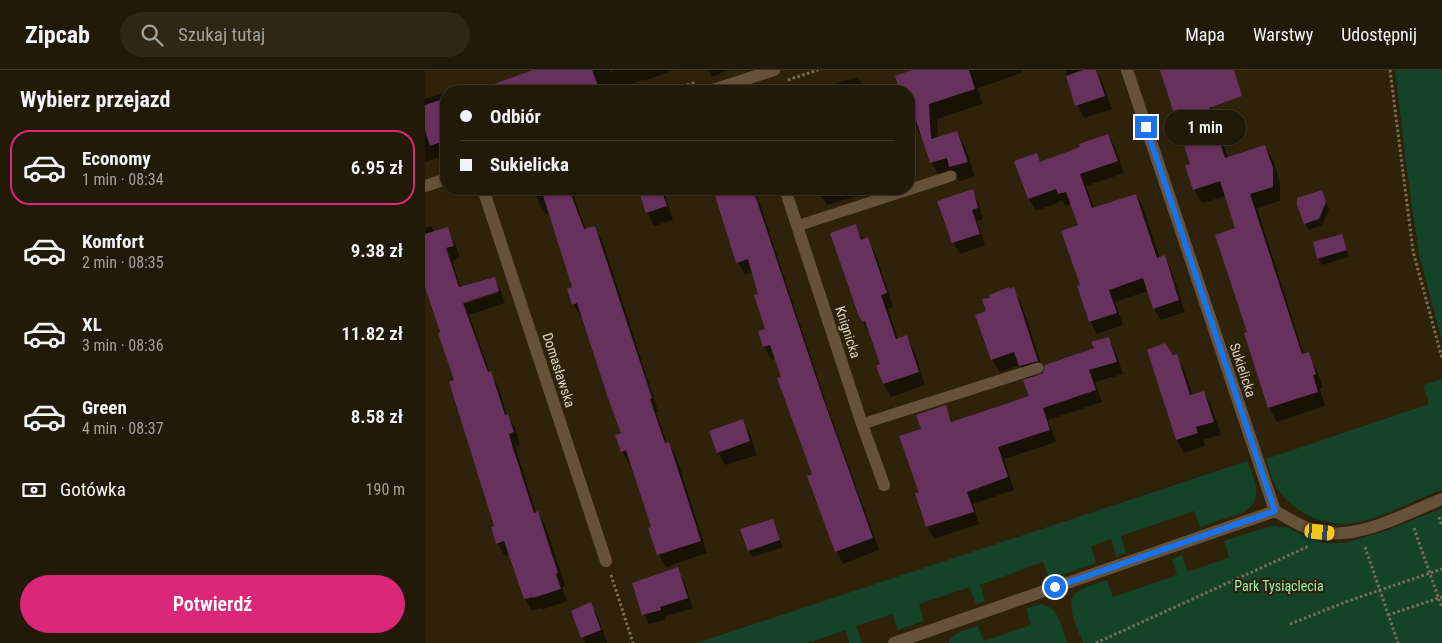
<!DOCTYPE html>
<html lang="pl">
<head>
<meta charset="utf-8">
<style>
	:root { --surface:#221a08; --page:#2e2716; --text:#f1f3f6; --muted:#a2a19c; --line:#3f3829; --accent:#db2777 }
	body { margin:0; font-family:"Roboto Condensed",sans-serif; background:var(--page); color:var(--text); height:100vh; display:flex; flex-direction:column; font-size:19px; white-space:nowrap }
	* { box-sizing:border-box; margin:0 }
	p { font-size:16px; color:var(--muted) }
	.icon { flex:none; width:28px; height:28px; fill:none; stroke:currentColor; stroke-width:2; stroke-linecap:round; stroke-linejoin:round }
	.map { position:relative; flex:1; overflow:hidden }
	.details { display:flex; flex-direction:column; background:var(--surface); width:425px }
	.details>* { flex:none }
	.top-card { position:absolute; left:15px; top:15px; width:475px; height:110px; border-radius:20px; box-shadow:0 1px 4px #0004,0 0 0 1px var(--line); display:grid; align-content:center; height:110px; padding:0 20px; background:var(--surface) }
	.end { position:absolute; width:22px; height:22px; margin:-11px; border:6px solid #1a73e8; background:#fff; box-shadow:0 0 0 2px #fff }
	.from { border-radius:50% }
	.bubble { position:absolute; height:35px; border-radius:18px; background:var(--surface); box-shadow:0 1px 4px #0004,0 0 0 1px var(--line); font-size:16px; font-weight:600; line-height:35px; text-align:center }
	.car { position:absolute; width:15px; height:30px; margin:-15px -8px; border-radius:6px; box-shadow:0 0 4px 1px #0007; background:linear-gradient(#f5c518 24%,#345 0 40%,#f5c518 0 76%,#345 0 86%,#f5c518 0) }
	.top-card b { display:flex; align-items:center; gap:18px; height:48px; font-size:19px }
	.top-card b+b { border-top:1px solid var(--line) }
	.top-card i { width:12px; height:12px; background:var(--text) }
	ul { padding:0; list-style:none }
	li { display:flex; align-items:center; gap:15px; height:75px; margin:0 10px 8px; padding:0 10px; border:2px solid transparent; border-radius:20px }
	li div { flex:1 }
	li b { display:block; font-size:19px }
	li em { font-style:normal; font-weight:600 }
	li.on { border-color:var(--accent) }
	li>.icon { width:45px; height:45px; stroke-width:1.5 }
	h2 { padding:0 20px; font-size:22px; line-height:60px }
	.pay { display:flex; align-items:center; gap:12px; height:55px; padding:0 20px; font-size:19px }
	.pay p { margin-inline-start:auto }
	.action { display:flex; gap:10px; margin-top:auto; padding:10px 20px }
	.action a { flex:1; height:58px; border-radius:30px; background:var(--accent); color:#fff; font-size:20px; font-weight:600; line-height:58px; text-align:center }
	header { display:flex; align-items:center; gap:30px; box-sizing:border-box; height:70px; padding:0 25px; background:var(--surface); border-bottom:1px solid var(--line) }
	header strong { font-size:24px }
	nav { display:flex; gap:28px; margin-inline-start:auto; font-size:18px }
	.search { width:350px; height:45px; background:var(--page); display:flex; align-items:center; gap:12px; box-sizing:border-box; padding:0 18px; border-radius:28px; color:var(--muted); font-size:19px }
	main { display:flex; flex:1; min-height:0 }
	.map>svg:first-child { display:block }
	.green { fill:#144328 }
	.shadow { fill:#0007; fill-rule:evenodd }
	.building { fill:#67315d }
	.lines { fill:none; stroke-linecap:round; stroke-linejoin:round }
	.path { stroke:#786e5a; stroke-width:3; stroke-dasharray:2.5 2.5; stroke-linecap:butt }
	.service { stroke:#66523b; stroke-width:11 }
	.minor { stroke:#66523b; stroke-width:12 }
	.route { stroke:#1a73e8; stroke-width:6 }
	.labels { text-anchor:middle; stroke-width:4.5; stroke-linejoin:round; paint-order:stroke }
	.street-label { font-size:14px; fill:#dbd3c5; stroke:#2e220a }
	.park-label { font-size:14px; fill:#8ff1b2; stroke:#2e220a }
</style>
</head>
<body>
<header>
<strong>Zipcab</strong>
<div class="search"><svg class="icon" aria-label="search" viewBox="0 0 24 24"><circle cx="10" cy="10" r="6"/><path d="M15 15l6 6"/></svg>Szukaj tutaj</div>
<nav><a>Mapa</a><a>Warstwy</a><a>Udostępnij</a></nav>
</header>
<main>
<section class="details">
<h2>Wybierz przejazd</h2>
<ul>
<li class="on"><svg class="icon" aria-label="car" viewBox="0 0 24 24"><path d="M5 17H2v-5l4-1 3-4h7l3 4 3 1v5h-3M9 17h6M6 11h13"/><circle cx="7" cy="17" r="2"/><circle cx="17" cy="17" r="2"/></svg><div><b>Economy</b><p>1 min · 08:34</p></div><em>6.95 zł</em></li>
<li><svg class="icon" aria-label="car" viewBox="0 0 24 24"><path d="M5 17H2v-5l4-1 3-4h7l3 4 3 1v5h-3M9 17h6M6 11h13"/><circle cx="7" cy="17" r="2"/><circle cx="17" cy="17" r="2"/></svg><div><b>Komfort</b><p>2 min · 08:35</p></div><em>9.38 zł</em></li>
<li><svg class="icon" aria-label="car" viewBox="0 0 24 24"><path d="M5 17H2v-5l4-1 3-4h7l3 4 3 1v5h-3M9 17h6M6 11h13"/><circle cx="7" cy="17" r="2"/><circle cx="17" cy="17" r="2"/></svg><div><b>XL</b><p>3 min · 08:36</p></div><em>11.82 zł</em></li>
<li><svg class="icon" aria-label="car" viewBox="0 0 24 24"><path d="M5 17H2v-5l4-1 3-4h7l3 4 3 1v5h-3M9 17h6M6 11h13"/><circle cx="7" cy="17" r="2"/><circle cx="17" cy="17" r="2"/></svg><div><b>Green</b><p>4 min · 08:37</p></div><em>8.58 zł</em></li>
</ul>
<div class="pay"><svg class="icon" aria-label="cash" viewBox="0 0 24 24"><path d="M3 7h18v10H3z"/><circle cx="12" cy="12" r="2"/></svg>Gotówka<p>190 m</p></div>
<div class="action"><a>Potwierdź</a></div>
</section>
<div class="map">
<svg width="1017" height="573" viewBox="0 0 1017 573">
	<rect width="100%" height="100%" fill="#2e220a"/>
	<path class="green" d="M970,0H1017V272L994,184L981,94Z
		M1017,309V420C992,429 961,446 935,452C904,459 873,446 854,421C847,412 844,400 841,389L1004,334L998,315Z
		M822,391C829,409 840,428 819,442L775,457L769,441L696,466L701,483L691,486L686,469L666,476L671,493L624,509L618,492L555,515L560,531L551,534L545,517L494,534L499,551L473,560L467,544L431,556L437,573H424L420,560L383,573H272Z
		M1017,438V573H658C653,560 638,531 652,522C661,516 673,514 682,510L688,527L752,505L747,489L757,485L763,502L804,487L799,471L846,456H852L862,457L886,469L903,473H920L963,460Z
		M615,534C635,537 636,556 642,573H524C528,561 543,559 553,556L559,571L606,555L601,539Z"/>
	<path class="shadow" d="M111,0H185L186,3L187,0H249L219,11L218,10L184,21H46L67,14L68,15Z
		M283,0H305L287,7Z
		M491,0H596L597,3L553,18L557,34L512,49L513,68L531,62L540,77L550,107L534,111L529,103L515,108L507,93L496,62L494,63L484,43V21H476L471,6Z
		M640,0H671L677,11L687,39L659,48L652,35Z
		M736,0H772L803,88L840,76L848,90L855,113V131L832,138L879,285L883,284L891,298L898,318L895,319L900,336L852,352L844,338L824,263L812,159L801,126L777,133L769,119L767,95Z
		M433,7L441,21H387Z
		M18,23L21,28V85L0,92V29Z
		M683,65L690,77L699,103L661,116L669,139L711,125L718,137L735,188L739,187L746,199L760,242L736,250L729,239L723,221L690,232L698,255L672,264L665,252L653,217L656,216L654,155L647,134L641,136L637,131L611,141L604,129L591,92L611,84L616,93L657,78Z
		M109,119H146L161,160L169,157L177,170L233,341L231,342L242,374L243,373L251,386L282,483L241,497L234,485L225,458L227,457L207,393H204L197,381L198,363L158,246L156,247L148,234L149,218L125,143L121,145L114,133Z
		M214,119H238L248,150L229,156L222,142Z
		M289,119H330L403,339L454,480L418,494L411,481L351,288L346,289L339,277L334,262L341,260L335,224L328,202L320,205L313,192Z
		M393,119H427L430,127L402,135Z
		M547,121L553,132L558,149L552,151L560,175L535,184L528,172Z
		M896,121L904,140L897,155L884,160L880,154Z
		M6,156L10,163L22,159L29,171L35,188L27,191L36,217L69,208L76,221L80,233L44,245L65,303L73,315L82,345L90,358L95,375L90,376L94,389L111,443H113L120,455L140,515L137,517L142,531L116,540V538L107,541L100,529L85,484L80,486L72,473L71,457L31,311L0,212V158ZM72,221L73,223L33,236L32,234Z
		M430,156L438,170L442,169L450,182L468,237L463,239L473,269L481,267L489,280L500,315L466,327L459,314L453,296L456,295L445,265L438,252Z
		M916,166L924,187L897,195L893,188Z
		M588,219L596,232L619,303L670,279L684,268L690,280L698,304L670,312L677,332L623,350L631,372L579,389L589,420L548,434L554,454L509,469L502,457L491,424H496L497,359L520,337L528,352L605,326L603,310L595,295L575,302L567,289L563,242L566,229Z
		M723,280L751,286L759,299L768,326L779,322L786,335L796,365L778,370L780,376L759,383L752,370Z
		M317,351L325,364L332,385L300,395L293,382Z
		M347,450L358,477L328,487L324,480Z
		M252,499L258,509L268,538L240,547L241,550L224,554L219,544Z
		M166,534L173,547L182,573H161L157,568L147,541Z"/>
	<path class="building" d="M108,0H167L175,21H56L55,19Z
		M487,0H544L550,19L504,34L506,69L532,61L543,92L524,97L522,88L505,93L490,47L484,49V21H475L470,6Z
		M658,0H671L680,26L650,36L641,6Z
		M735,0H809L817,26L784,38L800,88L840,75L848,98V117L825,124L877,284L884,282L891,304L888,305L893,322L843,338L819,263L822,262L790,165L810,158L795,111L768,120L760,95L765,94Z
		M21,28V70L5,76L0,60V35Z
		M683,64L693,91L655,104L667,138L711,124L732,188L740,185L754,230L728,239L718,208L684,220L692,243L664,252L652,216L655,215L636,161L653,155L641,122L633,124L631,119L603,129L589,91L612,83L615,92L655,77L654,74Z
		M116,119H144L159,159L170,156L227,328L225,329L240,373L244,372L276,471L232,485L223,458L226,457L201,380L196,382L190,365L196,363L183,328L152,233L147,235L142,219L147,217Z
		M213,119H236L242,136L221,143Z
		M288,119H328L397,325L448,468L410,482L382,406L387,404L352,308L356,307L345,275L338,277L333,261L340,259L329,225L333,224L323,189L311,193Z
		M548,119L553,138L547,140L555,164L527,173L512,131Z
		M897,120L901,132L894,149L879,154L872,135V128Z
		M431,154L436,170L443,167L462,223L456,225L471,269L482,265L494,302L458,314L451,296L455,294L440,251L437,252L433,244L405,163Z
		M23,157L29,176L21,178L34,217L70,207L74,221L38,233L63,302L66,301L80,345L83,344L89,362L84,364L87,375L109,443L113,441L133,503L131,504L136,519L108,528V527L99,529L79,471L71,474L66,457L69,456L24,312L29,310L13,263L15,262L0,217V164Z
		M917,164L922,180L892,189L888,172Z
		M584,217L585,219L589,217L613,291L594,296L589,282L566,290L550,245L561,241L557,229L565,228L564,225Z
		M684,267L692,292L664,300L671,320L618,338L625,360L573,377L583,407L542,422L549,442L501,457L490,423H494L474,366L496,359L491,345L521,335L526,352L604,326L598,310L618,303L620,295L669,278L666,272Z
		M740,273L748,285L752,284L765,325L779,321L789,352L771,357L773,363L751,370L722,280Z
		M318,349L325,371L292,383L284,361Z
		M348,449L355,470L323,481L315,459Z
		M253,497L263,528L235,537L236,540L217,545L207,513Z
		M166,532L176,560L156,568L146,541Z"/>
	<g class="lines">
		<path class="path" d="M965,0L988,181L1017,288
			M363,10L393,0
			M243,21L271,12
			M1014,447L1017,456
			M989,458L1017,538
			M940,477L973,573
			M186,505L208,573
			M963,545L1017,527
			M865,554L923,531L1017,499
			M671,573L884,476"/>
		<path class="service" d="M372,156L526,106
			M437,354L613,298"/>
		<path class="minor" d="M702,0L850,441C864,449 880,459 896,462C935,470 981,443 1017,429
			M285,21L349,0
			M0,116L21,109
			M58,119L181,491
			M360,119L437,354L459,415
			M469,573L850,441"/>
	</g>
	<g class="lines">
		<path class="route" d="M630,517L850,441L721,57"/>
	</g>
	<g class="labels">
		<g class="street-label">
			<text transform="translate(423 262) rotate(72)" y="5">Knignicka</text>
			<text transform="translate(134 300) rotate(72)" y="5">Domasławska</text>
			<text transform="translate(818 300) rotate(72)" y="5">Sukielicka</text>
		</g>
		<g class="park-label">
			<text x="854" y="521">Park Tysiąclecia</text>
		</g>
	</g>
</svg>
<i class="end from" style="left:630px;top:517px"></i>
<i class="end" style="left:721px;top:57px"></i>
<div class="bubble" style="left:739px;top:40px;width:82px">1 min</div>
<i class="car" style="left:895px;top:462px;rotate:96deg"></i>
<div class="top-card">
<b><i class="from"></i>Odbiór</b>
<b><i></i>Sukielicka</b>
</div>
</div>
</main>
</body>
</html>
